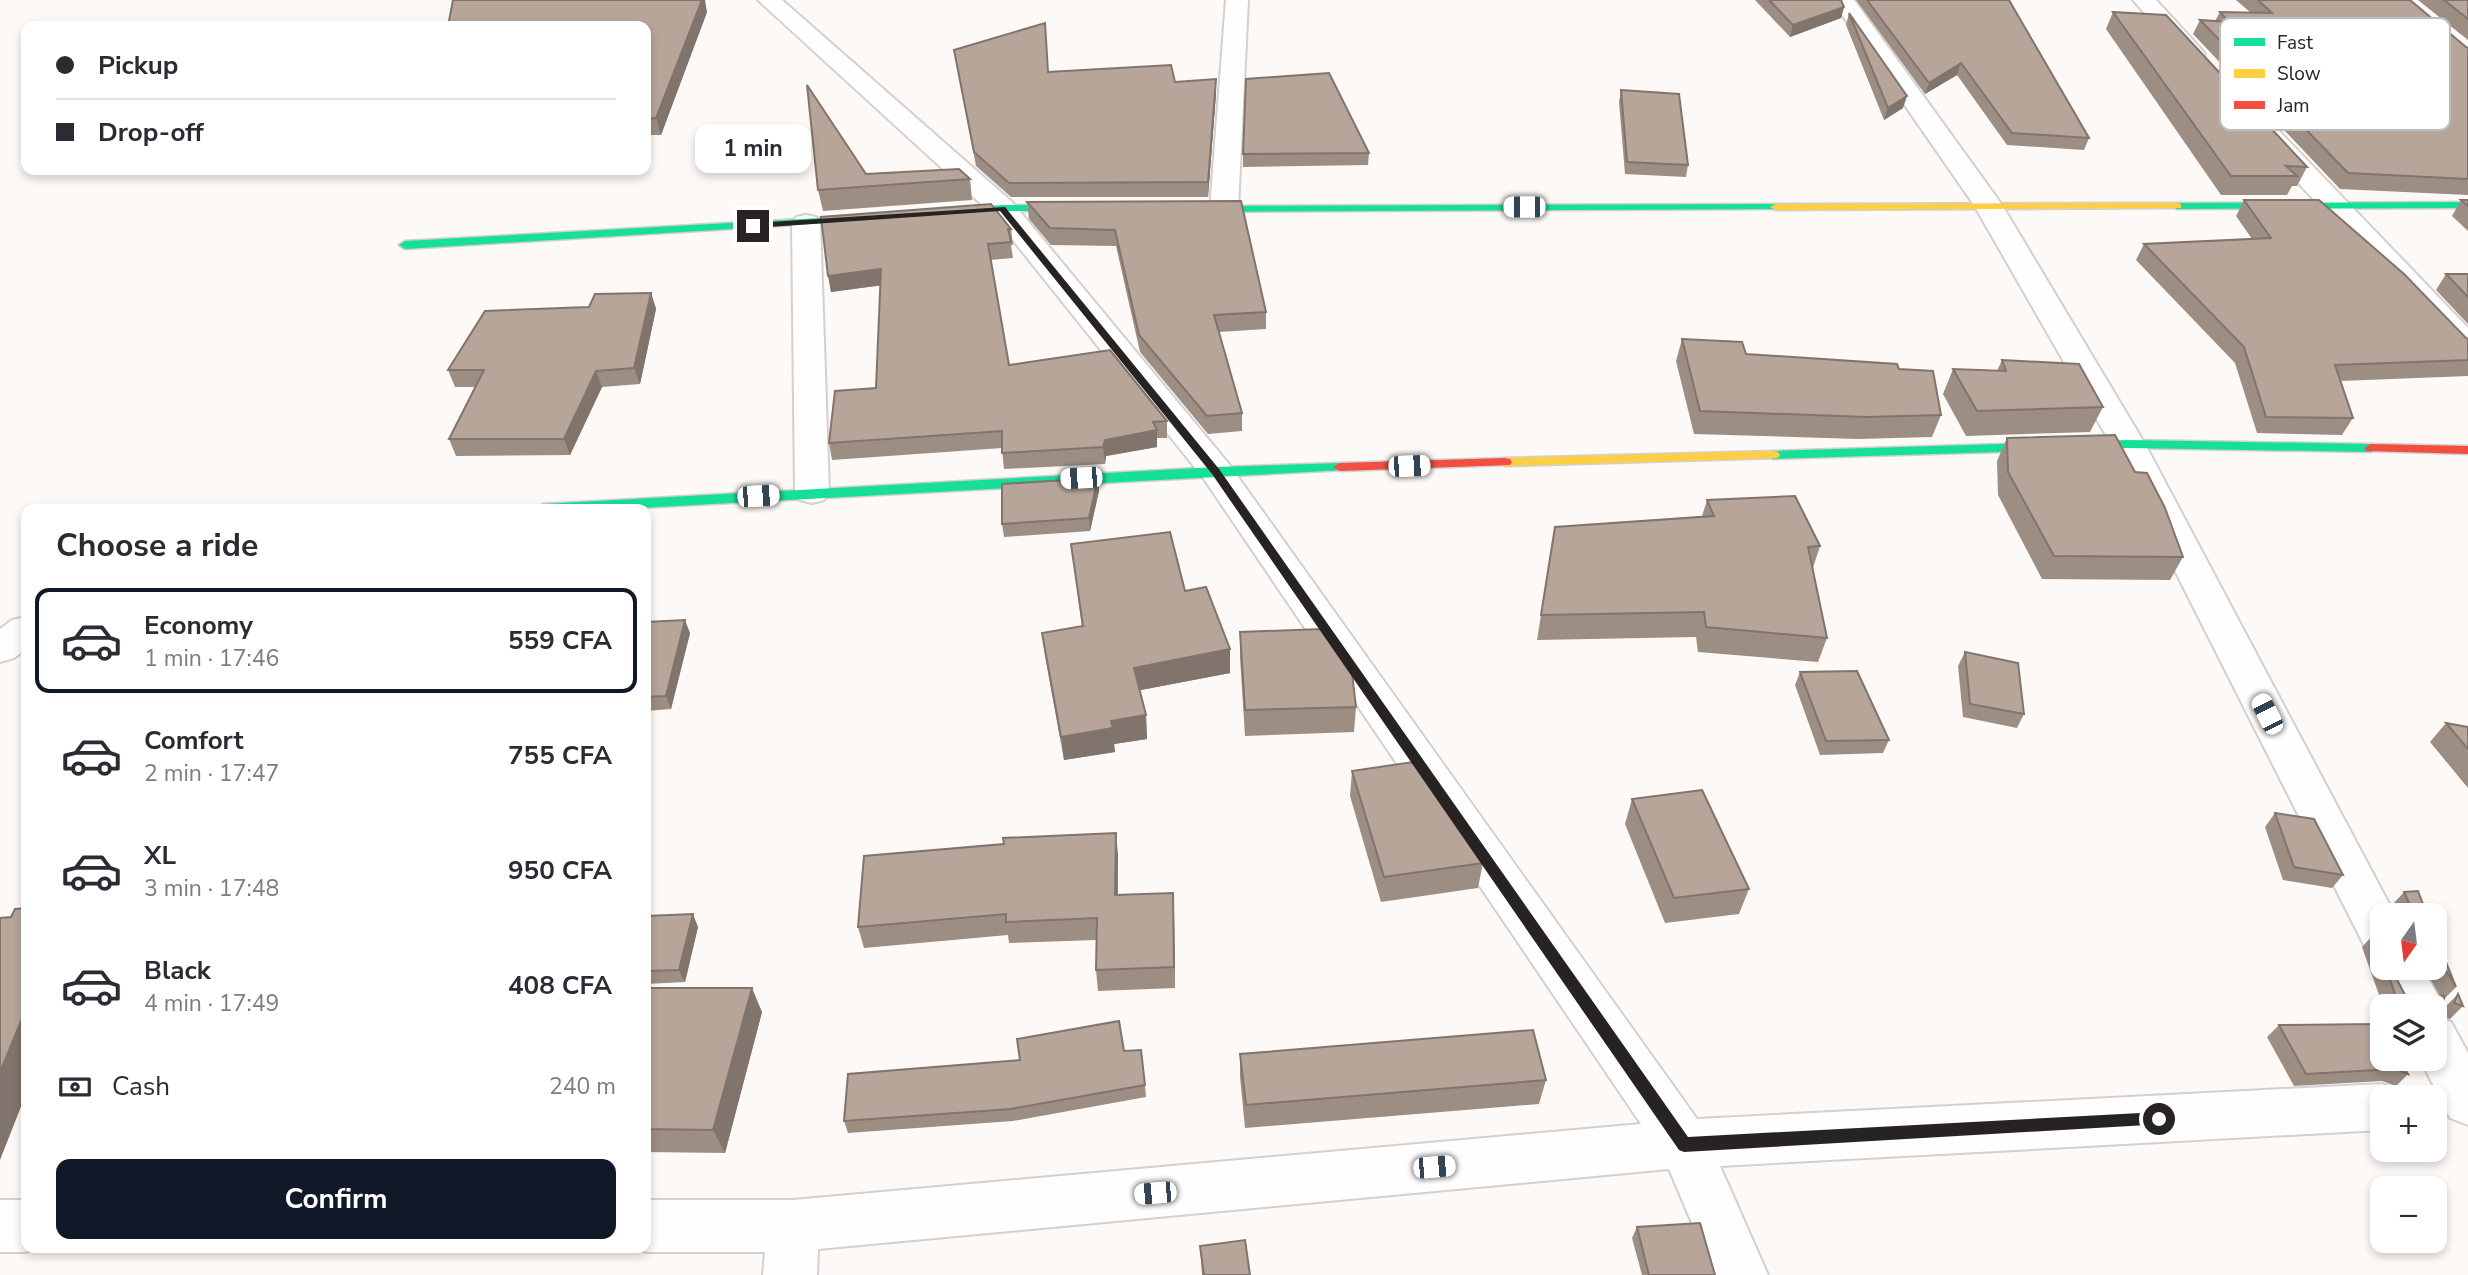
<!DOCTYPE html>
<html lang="en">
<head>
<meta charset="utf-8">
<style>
	:root { --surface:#fff; --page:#f7f7f7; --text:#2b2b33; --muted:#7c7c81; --line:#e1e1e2; --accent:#111827 }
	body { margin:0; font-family:"Nunito Sans",sans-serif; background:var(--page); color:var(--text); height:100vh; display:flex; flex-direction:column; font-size:26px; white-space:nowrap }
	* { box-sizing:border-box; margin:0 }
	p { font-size:23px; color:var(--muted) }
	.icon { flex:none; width:38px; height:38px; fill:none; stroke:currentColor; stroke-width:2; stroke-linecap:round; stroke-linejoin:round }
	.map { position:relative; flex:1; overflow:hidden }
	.drawer { position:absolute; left:21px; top:504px; width:630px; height:749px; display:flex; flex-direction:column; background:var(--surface); border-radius:14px; box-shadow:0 4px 10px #0003 }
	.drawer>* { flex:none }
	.guide { position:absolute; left:21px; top:21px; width:630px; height:154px; border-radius:14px; box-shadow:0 4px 10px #0003; display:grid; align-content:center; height:154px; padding:0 35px; background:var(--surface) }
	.needle { width:46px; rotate:194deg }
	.controls { position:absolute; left:2370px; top:903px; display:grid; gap:14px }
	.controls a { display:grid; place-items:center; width:77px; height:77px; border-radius:14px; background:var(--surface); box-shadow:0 4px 10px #0003; font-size:35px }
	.end { position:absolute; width:32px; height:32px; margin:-16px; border:9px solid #272322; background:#fff; box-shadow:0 0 0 4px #fff }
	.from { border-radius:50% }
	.bubble { position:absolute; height:49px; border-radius:14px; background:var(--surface); box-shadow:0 4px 10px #0003; font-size:23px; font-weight:700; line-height:49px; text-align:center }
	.car { position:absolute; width:21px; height:42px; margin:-21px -10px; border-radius:9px; box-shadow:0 0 5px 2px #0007; background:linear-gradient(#fff 24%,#345 0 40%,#fff 0 76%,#345 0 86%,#fff 0) }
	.guide b { display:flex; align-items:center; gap:24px; height:66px; font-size:26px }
	.guide b+b { border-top:2px solid var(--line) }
	.guide i { width:18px; height:18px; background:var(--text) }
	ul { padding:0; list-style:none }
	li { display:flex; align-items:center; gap:21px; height:105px; margin:0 14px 10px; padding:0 21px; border:4px solid transparent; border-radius:14px }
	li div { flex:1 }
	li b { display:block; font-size:26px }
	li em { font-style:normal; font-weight:700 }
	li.selected { border-color:var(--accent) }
	li>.icon { width:63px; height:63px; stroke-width:1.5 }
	h2 { padding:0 35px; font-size:32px; line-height:84px }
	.pay { display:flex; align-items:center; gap:18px; height:77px; padding:0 35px; font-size:26px }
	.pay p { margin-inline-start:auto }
	.primary-button { display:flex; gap:14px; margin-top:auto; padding:14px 35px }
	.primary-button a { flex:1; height:80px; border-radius:14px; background:var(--accent); color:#fff; font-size:28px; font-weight:700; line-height:80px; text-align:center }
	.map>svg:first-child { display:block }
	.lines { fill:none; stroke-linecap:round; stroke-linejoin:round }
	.street-casing { stroke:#d3d0ce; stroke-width:4 }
	.fast-casing { stroke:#d3d0ce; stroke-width:3 }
	.slow-casing { stroke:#d3d0ce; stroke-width:3 }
	.jam-casing { stroke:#d3d0ce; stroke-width:3 }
	.street { fill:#fffefe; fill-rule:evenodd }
	.fast { fill:#16e098; fill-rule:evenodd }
	.slow { fill:#ffcf43; fill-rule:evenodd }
	.jam { fill:#f24e42; fill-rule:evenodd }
	.wall { fill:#9d8e84 }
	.shaded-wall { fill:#80746c }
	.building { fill:#b7a59a; stroke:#80746c; stroke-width:2 }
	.route { fill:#272322 }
	.key { fill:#fff; stroke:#bebdbd; stroke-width:2 }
	.key-label { font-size:19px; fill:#272322 }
</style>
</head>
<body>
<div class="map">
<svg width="2468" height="1275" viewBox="0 0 2468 1275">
	<rect width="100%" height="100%" fill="#fcf9f6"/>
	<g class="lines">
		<defs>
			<path id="street" d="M758,0H782L1012,202L1228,463L1697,1119L2382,1084L2400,1091L2403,1097H2382V1130L1720,1166L1768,1275H1714L1669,1169L818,1249L817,1275H763L765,1252H646L636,1248H646V1200H793L1641,1124L1204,479L992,214Z
				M1226,0H1248L1238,209L1234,215L1224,217L1214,215L1210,209Z
				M1832,0H1854L2002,205L2145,444L2395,915H2382V954L2366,949L2111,444L1974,205Z
				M2133,0H2156L2201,49L2205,54L2201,59L2193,61L2185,59Z
				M2270,129L2279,131L2468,328V355L2457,353L2261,143L2257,137L2261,131Z
				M806,215L816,217L820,223L829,492L824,500L812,503L800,500L795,492L792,223L796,217Z
				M26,617V649L14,658L0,662V629L12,620Z
				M2382,955V968H2423L2443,1006L2438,1017L2451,1022L2468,1053V1125L2450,1118L2420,1059H2434V1006H2395L2376,968Z
				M0,1200H26V1248H36L26,1252H0Z"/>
			<path id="fast" d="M2468,202V208L2177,209L2171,206L2177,203Z
				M1776,204L1780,205V209L1189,212L1183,209L1189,206Z
				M1002,205H1080L1086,208L1080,211H1002L944,216L938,213L944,210Z
				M874,215L878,216V220L405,249L399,245L405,241Z
				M2128,440L2371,444L2378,448L2371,452L2128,448L1773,459L1766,455L1773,451Z
				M1340,463L1347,467L1345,470L621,509H536L543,504L1216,467Z"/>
			<path id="slow" d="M2177,203L2181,204V208L1776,210L1770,207L1776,204Z
				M1773,451L1778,452L1780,455L1778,458L1505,466L1498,462L1505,458Z"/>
			<path id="jam" d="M2371,444L2468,446V454L2366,451L2364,448Z
				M1505,458L1510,459L1512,462L1510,465L1340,471L1333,467L1340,463Z"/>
		</defs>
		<use href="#street" class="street-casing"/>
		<use href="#fast" class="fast-casing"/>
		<use href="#slow" class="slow-casing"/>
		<use href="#jam" class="jam-casing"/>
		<use href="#street" class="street"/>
		<use href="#fast" class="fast"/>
		<use href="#slow" class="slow"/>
		<use href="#jam" class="jam"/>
	</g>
	<path class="wall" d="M1755,0H1841L1844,7L1841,18L1790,37Z
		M1856,0H2009L2089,138L2084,150L2007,145L1957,75L1925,94Z
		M2236,0H2410L2466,47L2468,48V195L2340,189L2193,34L2200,20L2215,21L2220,12H2250Z
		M2418,0H2468V40Z
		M707,12L661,135H646V26Z
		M2113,12L2307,167L2297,186H2292L2287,195H2221L2106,29Z
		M1849,13L1903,108L1884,120L1846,25Z
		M954,50L1048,71L1175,82L1216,79V93L1208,197H1011L976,166Z
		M1621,90L1688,165L1686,177L1625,174L1619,102Z
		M1369,153L1368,165L1243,167V154Z
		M866,174L970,179L972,200L823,211L818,190Z
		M2244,200L2468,339V376L2340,381L2353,418L2342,435L2257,433L2235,363L2136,260L2144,244L2252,239L2236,216Z
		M2461,200H2468V231L2452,216Z
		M1241,201L1266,312V329L1219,332L1242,413V431L1208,434L1140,352L1116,246L1051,245L1029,219L1027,202Z
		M821,217L1011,229L1013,245H1011L1013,258L990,260L1009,365L1167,421V438H1157V447L1106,456L1105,464L1004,469L1002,448L832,460L829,443L876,388L881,285L831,292Z
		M2446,274H2468V324L2436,290Z
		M651,293L656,309L640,384L602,387L570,455L456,456L449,439L476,387H455L448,370L589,307Z
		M1682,339L1746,354L1899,369L1941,415L1932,437L1858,439L1694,434L1676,361Z
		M2002,360L2103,407L2090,432L1966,436L1943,394L1953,369L1997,371Z
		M2007,438L2135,472L2183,557L2170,580L2042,579L1998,495L1997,461Z
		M1098,478L1099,491L1090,531L1004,537L1002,524Z
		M1707,500L1820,546L1813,568L1827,638L1818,662L1698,652L1696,637L1537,640L1555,527L1702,516Z
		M1071,544L1185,591L1230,649V673L1140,690L1146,715L1147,739L1114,744L1115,752L1064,760L1045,656L1042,633L1082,627Z
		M646,622L690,633L671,709L646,711Z
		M1240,632L1356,707L1354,732L1245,736L1240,657Z
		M1965,652L2024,714L2017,728L1963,717L1958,666Z
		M1800,672L1889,740L1883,753L1820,755L1795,685Z
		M2446,723L2468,727V788L2430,742Z
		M1352,771L1483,863L1478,888L1381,902L1350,796Z
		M1632,799L1749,889L1739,914L1665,923L1625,824Z
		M2275,813L2343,875L2332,888L2283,880L2265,827Z
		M1118,855V895L1174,915L1175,988L1098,991L1096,970V940L1009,943L1008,935L864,948L858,927Z
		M2404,892L2427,915H2387L2394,907L2392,905Z
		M646,916L698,927L685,982L646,984Z
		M2434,933L2456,987L2444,999V1009L2445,1007L2458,994L2463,1006L2450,1019L2444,1017V1041L2434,1050V1006H2383L2362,947L2374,934L2377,939L2382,940V968H2391L2405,995L2440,996L2424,968H2434Z
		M646,993L762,1012L725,1153L646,1152Z
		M2279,1025L2408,1074L2396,1086L2382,1081L2294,1086L2267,1037Z
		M1124,1051L1145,1085L1146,1097L1013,1121L848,1133L844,1121Z
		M1240,1054L1546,1080L1539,1104L1245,1128L1240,1077Z
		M1637,1227L1715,1275H1642L1632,1238Z
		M1200,1246L1250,1275H1202Z"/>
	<path class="shaded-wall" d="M702,0H705L707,12L661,135L656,118Z
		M1844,7L1841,18L1790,37L1793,25Z
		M1961,63L1957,75L1925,94L1929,83Z
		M1216,79V93L1208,197V182Z
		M1907,96L1903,108L1884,120L1888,108Z
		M881,269L884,285L831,292L828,276Z
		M651,293L656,309L640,384L634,368Z
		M596,371L602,387L570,455L564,439Z
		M1157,430V447L1106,456L1105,464L1103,447L1105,440Z
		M1098,478L1099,491L1090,531L1089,518Z
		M685,620L690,633L671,709L666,696Z
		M1230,649V673L1136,691L1134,668Z
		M1146,715L1147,739L1114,744L1115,752L1064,760L1061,737L1111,721Z
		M1116,833L1118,855L1117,917L1115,895Z
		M1173,893L1174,915L1175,988L1174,967Z
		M693,914L698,927L685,982L679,970Z
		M752,988L762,1012L725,1153L713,1130Z
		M26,1009V1094L0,1160V1072Z"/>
	<path class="building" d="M453,0H702L656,118L646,119V26H448Z
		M1769,0H1841L1844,7L1793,25Z
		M1867,0H2009L2089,138L2012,133L1961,63L1929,83Z
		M2258,0H2410L2466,47L2468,48V179L2348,173L2200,20L2229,22L2220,12L2272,13Z
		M2444,0H2468V19Z
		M2113,12L2166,15L2307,167L2286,166L2297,176H2231Z
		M1849,13L1907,96L1888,108Z
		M1045,23L1048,72L1171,65L1175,82L1216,79L1208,182L1009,183L974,152L954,50Z
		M1329,73L1369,153L1243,154L1246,79Z
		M807,85L866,174L959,169L970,179L818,190Z
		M1621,90L1679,94L1688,165L1627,162Z
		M2244,200H2319L2404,274L2466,338L2468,339V360L2335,365L2353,418L2266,417L2244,347L2144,244L2271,238Z
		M2461,200H2468V206Z
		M1241,201L1266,312L1214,315L1242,413L1207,416L1139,335L1115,230L1050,228L1027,202Z
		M991,204L1011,229H1008L1011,242L988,244L1009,365L1110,350L1167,421L1153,422L1157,430L1105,440L1103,447L1002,453V431L829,443L835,391L876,388L881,269L828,276L821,217Z
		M2446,274H2468V297Z
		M651,293L634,368L596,371L564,439H449L484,370H448L485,311L589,307L595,294Z
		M1682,339L1742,342L1746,354L1897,364L1899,369L1933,371L1941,415L1866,417L1700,411Z
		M2002,360L2079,364L2103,407L1977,411L1953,369L2006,371Z
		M2115,435L2135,472L2147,473L2165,508L2183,557L2054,556L2008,472L2007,438Z
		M1098,478L1089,518L1002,524V484Z
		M1795,496L1820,546L1808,547L1827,638L1706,627L1704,612L1541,615L1555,527L1714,516L1707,500Z
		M1170,532L1185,591L1206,587L1230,649L1134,668L1146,715L1111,721L1113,728L1061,737L1042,633L1083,626L1071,544Z
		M685,620L666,696L646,697V622Z
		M1322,629L1352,673L1356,707L1245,710L1240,632Z
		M1965,652L2018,663L2024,714L1970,704Z
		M1857,671L1889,740L1826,741L1800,672Z
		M2446,723L2468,727V749Z
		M1413,762L1483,863L1384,877L1352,771Z
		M1702,790L1749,889L1674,898L1632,799Z
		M2275,813L2314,819L2343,875L2294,867Z
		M1116,833L1115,895L1173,893L1174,967L1096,970L1097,918L1006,922V914L858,927L864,856L1004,844L1003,838Z
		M2418,891L2427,915H2396V905L2409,903L2404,892Z
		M26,908V1009L0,1072V918L11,917L15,909Z
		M693,914L679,970L646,971V916Z
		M2434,933L2456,987L2435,953H2434Z
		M2374,934L2377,939L2382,940V957Z
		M2386,968H2391L2405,995L2444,996V1041L2434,1039V1006H2399Z
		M647,988H752L713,1130L646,1129V993Z
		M2458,994L2463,1006L2454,1003Z
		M1119,1021L1124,1051L1141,1050L1145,1085L1011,1109L844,1121L848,1074L1020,1060L1017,1039Z
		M2379,1024L2382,1030V1059H2399L2408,1074L2395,1069L2306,1074L2279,1025Z
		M1533,1030L1546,1080L1246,1105L1240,1054Z
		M1700,1223L1715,1275H1649L1637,1227Z
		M1245,1240L1250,1275H1204L1200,1246Z"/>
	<path class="route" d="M1005,207L1219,469L1688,1137L2159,1112L2166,1119L2164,1124L1684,1152L1679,1150L1212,474L1000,211L753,228L748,226L753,223Z"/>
	<rect x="2220" y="18" width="230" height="112" rx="10" class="key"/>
	<rect x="2234" y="38" width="31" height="8" fill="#16e098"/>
	<rect x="2234" y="69" width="31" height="9" fill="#ffcf43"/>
	<rect x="2234" y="101" width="31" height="8" fill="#f24e42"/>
	<g class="key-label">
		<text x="2277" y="49">Fast</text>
		<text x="2277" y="80">Slow</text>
		<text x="2277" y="112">Jam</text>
	</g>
</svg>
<div class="controls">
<a><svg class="needle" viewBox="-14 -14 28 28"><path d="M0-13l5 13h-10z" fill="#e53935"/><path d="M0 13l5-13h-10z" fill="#7c7c81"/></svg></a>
<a><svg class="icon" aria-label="layers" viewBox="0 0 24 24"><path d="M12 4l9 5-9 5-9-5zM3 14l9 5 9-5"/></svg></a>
<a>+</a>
<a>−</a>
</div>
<i class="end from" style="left:2159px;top:1119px"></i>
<i class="end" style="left:753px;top:226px"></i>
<div class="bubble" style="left:695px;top:124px;width:116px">1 min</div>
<i class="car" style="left:1524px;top:207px;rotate:270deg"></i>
<i class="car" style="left:1409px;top:466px;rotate:88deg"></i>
<i class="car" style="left:1081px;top:478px;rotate:267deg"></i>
<i class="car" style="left:758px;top:496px;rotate:86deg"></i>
<i class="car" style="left:2267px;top:714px;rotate:333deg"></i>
<i class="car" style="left:1434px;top:1167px;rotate:85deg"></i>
<i class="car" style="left:1155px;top:1193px;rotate:265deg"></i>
<div class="guide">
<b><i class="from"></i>Pickup</b>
<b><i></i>Drop-off</b>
</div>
<section class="drawer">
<h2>Choose a ride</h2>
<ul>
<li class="selected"><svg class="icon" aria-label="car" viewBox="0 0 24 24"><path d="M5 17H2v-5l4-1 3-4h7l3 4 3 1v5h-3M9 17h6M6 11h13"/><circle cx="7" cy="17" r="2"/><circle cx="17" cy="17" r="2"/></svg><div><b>Economy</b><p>1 min · 17:46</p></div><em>559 CFA</em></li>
<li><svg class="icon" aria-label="car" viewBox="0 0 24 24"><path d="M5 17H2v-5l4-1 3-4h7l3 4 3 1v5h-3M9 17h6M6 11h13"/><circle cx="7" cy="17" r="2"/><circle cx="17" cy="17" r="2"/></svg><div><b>Comfort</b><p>2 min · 17:47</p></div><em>755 CFA</em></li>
<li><svg class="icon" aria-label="car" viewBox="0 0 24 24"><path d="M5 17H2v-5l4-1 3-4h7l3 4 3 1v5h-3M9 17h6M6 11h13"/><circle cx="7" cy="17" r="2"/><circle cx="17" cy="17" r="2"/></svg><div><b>XL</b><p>3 min · 17:48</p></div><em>950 CFA</em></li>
<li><svg class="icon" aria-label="car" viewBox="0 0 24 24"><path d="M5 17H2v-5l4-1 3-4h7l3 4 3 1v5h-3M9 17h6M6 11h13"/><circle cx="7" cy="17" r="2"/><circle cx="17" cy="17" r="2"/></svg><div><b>Black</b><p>4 min · 17:49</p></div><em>408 CFA</em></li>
</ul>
<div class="pay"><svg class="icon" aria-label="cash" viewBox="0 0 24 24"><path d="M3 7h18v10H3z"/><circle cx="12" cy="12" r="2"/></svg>Cash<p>240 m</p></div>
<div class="primary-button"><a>Confirm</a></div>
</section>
</div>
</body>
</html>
